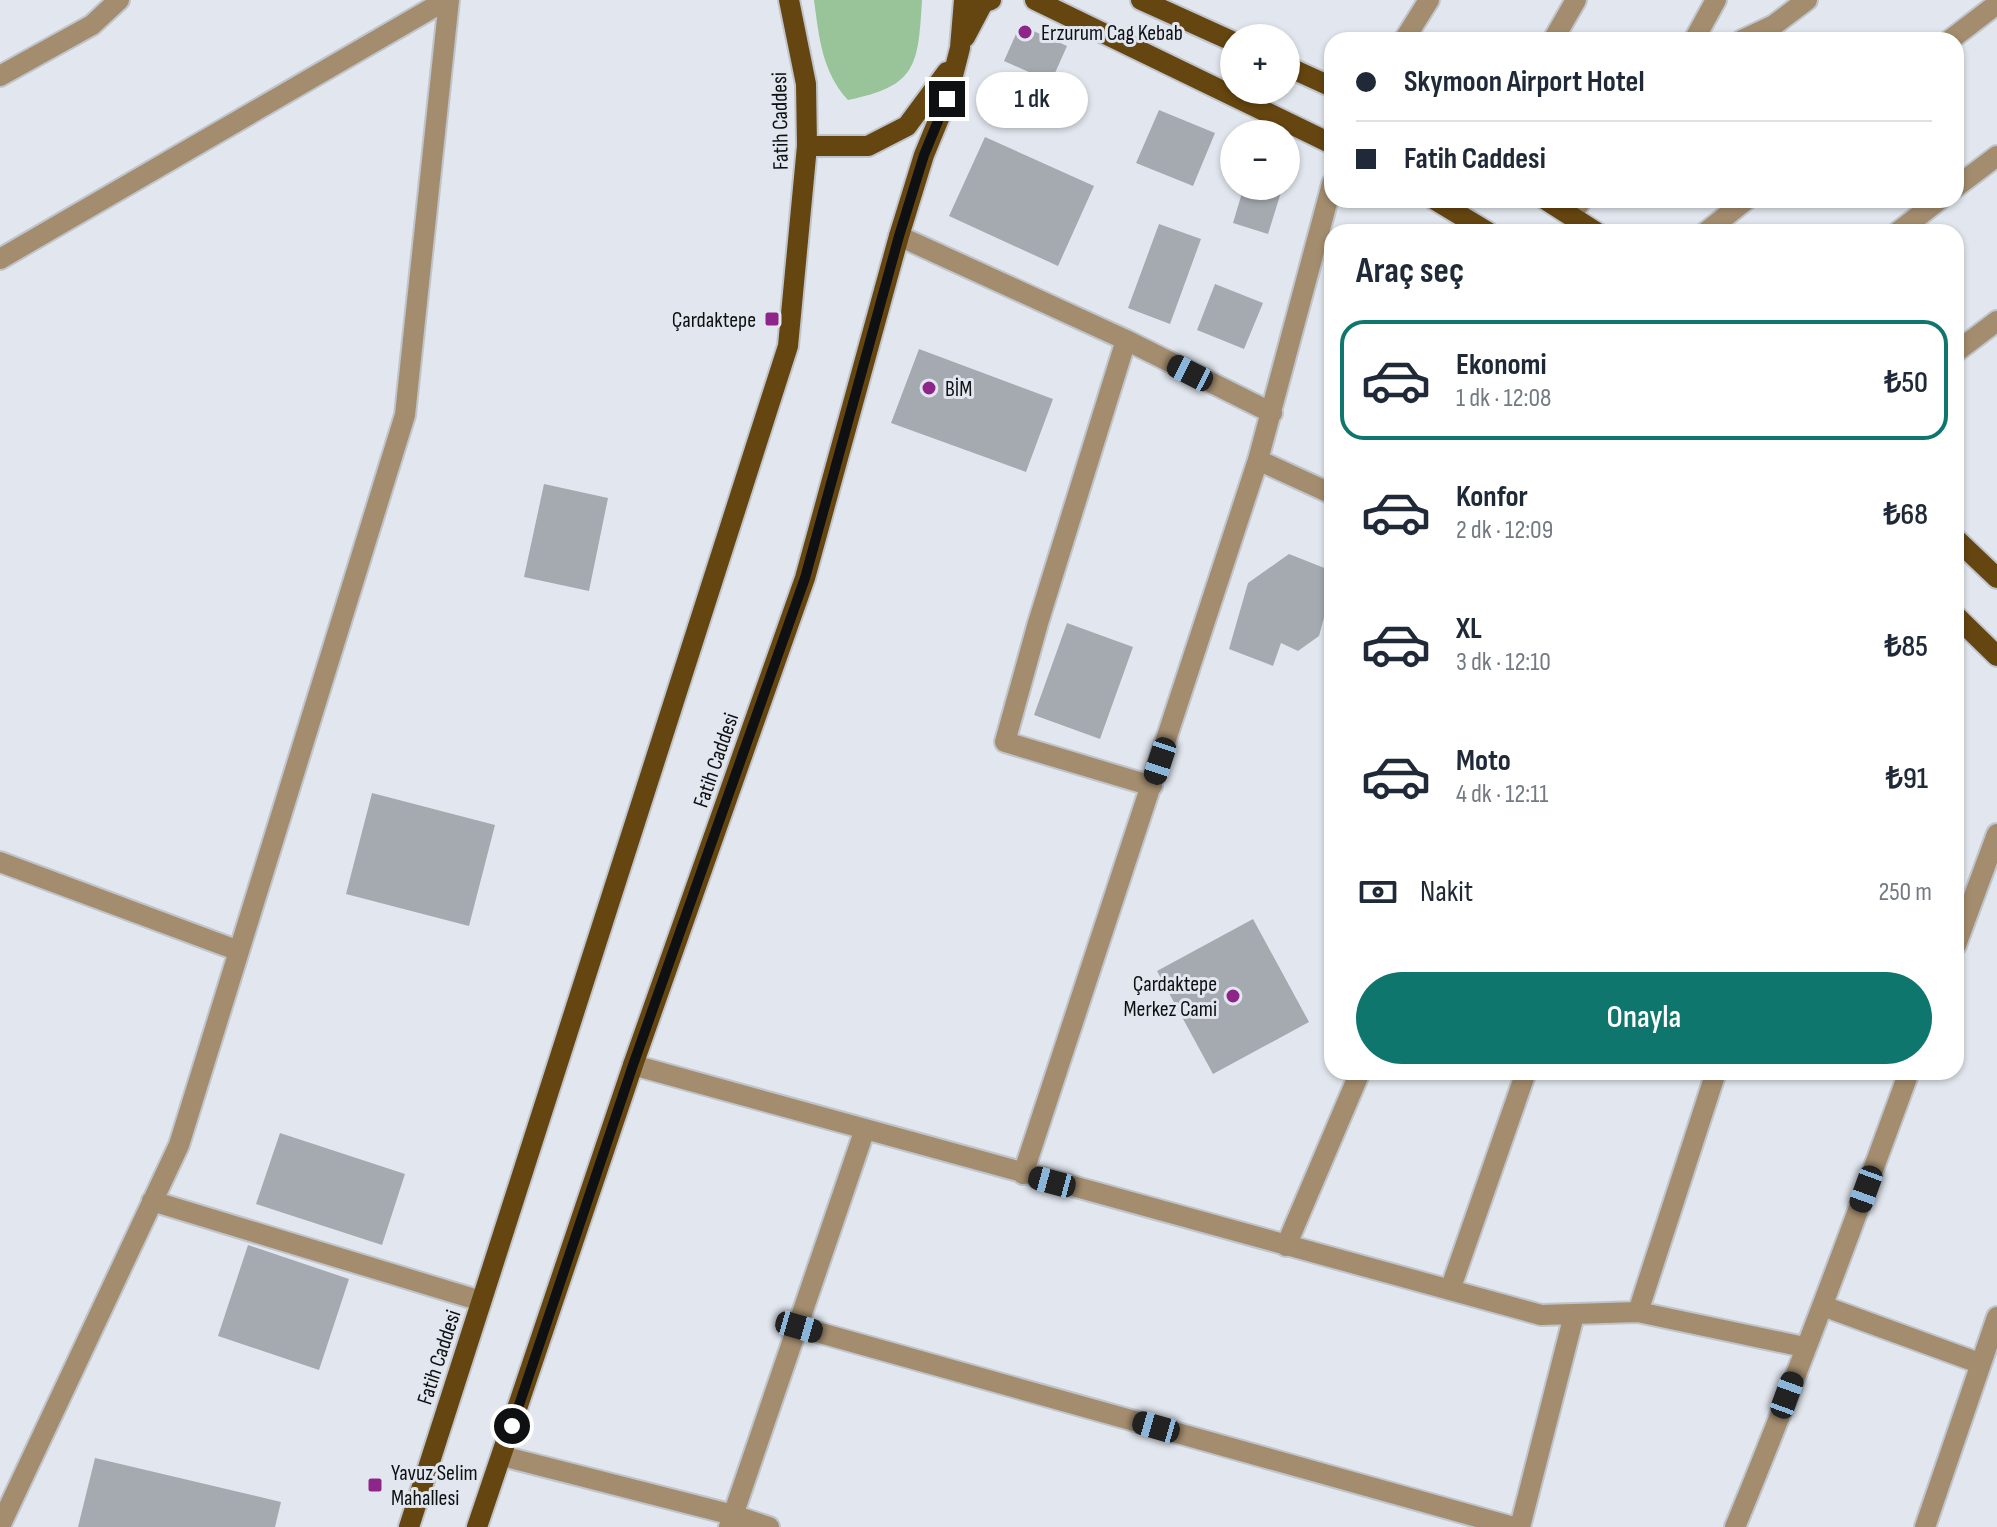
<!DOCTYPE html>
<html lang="tr">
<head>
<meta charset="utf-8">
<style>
	:root { --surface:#fff; --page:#f6f6f7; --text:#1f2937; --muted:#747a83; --line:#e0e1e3; --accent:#0f766e }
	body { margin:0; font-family:"Sofia Sans Condensed",sans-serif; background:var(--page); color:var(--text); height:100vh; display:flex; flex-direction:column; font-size:30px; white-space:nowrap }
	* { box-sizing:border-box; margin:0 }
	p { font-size:26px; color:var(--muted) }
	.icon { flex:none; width:44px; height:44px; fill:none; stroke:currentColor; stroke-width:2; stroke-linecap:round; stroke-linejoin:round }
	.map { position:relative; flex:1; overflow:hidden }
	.drawer { position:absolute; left:1324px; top:224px; width:640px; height:856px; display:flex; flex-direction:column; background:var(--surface); border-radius:24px; box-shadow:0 2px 6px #0004 }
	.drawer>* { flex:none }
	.guide { position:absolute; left:1324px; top:32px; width:640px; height:176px; border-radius:24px; box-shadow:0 2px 6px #0004; display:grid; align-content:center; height:176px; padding:0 32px; background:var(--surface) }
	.fabs { position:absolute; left:1220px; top:24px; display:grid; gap:16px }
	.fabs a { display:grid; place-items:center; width:80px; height:80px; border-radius:50%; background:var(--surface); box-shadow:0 2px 6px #0004; font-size:40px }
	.end { position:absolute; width:36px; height:36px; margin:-18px; border:10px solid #0e1012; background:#fff; box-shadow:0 0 0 4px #fff }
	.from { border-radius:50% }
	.bubble { position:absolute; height:56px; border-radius:28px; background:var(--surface); box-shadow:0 2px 6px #0004; font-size:26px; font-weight:600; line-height:56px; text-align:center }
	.car { position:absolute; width:24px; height:48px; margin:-24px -12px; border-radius:10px; box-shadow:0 0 6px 2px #0007; background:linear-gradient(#222 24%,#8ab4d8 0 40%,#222 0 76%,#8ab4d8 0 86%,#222 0) }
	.guide b { display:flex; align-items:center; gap:28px; height:76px; font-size:30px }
	.guide b+b { border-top:2px solid var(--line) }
	.guide i { width:20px; height:20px; background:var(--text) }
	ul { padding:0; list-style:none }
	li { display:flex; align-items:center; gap:24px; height:120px; margin:0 16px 12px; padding:0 16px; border:4px solid transparent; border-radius:24px }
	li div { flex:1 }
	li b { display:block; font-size:30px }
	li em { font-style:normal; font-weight:600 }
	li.current { border-color:var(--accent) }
	li>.icon { width:72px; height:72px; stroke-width:1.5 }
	h2 { padding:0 32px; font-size:36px; line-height:96px }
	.pay { display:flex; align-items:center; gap:20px; height:88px; padding:0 32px; font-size:30px }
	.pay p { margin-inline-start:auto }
	.primary-button { display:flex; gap:16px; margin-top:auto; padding:16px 32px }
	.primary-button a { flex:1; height:92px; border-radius:48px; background:var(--accent); color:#fff; font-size:32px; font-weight:600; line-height:92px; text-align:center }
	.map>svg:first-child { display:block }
	.green { fill:#99c398 }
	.building { fill:#a5aab1 }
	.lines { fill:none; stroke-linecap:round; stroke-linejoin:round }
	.minor-casing { stroke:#c0c5cc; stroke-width:24 }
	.major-casing { stroke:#c0c5cc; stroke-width:24 }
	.minor { stroke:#a48d6e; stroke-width:20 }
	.major { stroke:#654510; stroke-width:20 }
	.route { stroke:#0e1012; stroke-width:10 }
	.poi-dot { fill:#8e268a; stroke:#e2e7ef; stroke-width:3 }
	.labels { text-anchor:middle; stroke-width:6; stroke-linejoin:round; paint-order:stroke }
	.poi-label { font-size:22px; fill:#0e1012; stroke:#e2e7ef; text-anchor:start }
	.street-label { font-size:22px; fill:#0e1012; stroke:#e2e7ef }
</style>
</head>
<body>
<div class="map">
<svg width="1997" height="1527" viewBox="0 0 1997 1527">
	<rect width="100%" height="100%" fill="#e2e7ef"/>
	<path class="green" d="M814,0H922C918,66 917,86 848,100C822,72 819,37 814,0Z"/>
	<path class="building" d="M1020,25L1067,46L1051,82L1004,61Z
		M1159,110L1215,133L1193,186L1136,163Z
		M985,137L1094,186L1058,266L949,216Z
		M1244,186H1283L1268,234L1233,223Z
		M1159,224L1201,239L1170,324L1128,308Z
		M1215,284L1263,303L1244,349L1197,330Z
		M919,349L1053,399L1026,472L891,423Z
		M544,484L608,498L589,591L524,577Z
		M1289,554L1332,571V617L1325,614L1319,636L1298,651L1281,643L1273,666L1229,649L1248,583Z
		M1067,623L1133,647L1100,739L1034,715Z
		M372,793L495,825L469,926L346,894Z
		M1253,919L1309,1022L1213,1074L1157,971Z
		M280,1133L405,1174L382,1245L256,1204Z
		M248,1245L349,1279L319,1370L218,1336Z
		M95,1458L281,1502L275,1527H78Z"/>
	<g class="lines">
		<defs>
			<path id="minor" d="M1404,40L1429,0
				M1553,40L1576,0
				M1694,40L1716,0
				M1742,40L1774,25L1807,0
				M1950,40L1997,4
				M0,76L92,25L119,0
				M1956,187L1997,156
				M1571,215L1582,200
				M1706,232L1746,200
				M1898,232L1939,200
				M899,236L1126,340L1272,413
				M0,259L446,0
				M1126,340L1038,623L1005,742L1152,786
				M1956,352L1997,321
				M1258,460L1332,494
				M0,862L239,951
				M1956,945L1997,834
				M633,1065L1541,1315L1638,1312L1804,1347
				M1023,1174L1258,460L1332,184
				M152,1201L481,1301
				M1286,1246L1360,1072
				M1450,1290L1526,1072
				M1823,1306L1979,1363
				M1638,1312L1716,1072
				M799,1327L1513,1527
				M502,1456L733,1515L769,1527
				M0,1526L179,1145L405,415L449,0
				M729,1527L864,1132
				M1520,1527L1574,1315
				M1735,1527C1797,1377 1853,1225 1909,1072
				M1925,1527L1997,1317"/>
			<path id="major" d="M1035,0L1332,144
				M1141,0L1234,42
				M965,37L983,3L991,0
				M1286,66L1332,87
				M807,146H868L907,126L947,72
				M1435,200L1488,232
				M1546,200L1596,232
				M1956,539L1997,578
				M1956,616L1997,656
				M409,1527L788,346L807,146L806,84L789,0
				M477,1527L633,1065L805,578L899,236L924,155L947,99L960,48L964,0"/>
		</defs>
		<use href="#minor" class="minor-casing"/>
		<use href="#major" class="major-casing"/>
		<use href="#minor" class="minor"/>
		<use href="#major" class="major"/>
	</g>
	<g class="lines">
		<path class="route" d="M512,1426L633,1065L805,578L899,236L924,155L947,99"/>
	</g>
	<g class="poi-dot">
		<circle cx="1025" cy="32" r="8"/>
		<rect x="764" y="311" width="16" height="16" rx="4"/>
		<circle cx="929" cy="388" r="8"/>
		<circle cx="1233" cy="996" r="8"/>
		<rect x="367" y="1477" width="16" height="16" rx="4"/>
	</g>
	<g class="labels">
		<g class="poi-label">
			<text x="1041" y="40">Erzurum Cag Kebab</text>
			<text x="756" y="327" text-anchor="end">Çardaktepe</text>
			<text x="945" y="396">BİM</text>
			<text x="1217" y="991" text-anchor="end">Çardaktepe<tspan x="1217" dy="25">Merkez Cami</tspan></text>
			<text x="391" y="1480">Yavuz Selim<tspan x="391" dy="25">Mahallesi</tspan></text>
		</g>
		<g class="street-label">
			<text transform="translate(779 121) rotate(-91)" y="8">Fatih Caddesi</text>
			<text transform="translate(715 760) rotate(-71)" y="8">Fatih Caddesi</text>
			<text transform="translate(438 1357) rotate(-72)" y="8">Fatih Caddesi</text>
		</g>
	</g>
</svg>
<div class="fabs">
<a>+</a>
<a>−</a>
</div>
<i class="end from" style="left:512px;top:1426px"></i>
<i class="end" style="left:947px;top:99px"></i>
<div class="bubble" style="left:976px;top:72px;width:112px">1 dk</div>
<i class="car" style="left:1190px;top:373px;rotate:297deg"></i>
<i class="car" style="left:1160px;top:761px;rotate:198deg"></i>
<i class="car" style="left:1052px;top:1182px;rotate:285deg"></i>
<i class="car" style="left:1866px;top:1189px;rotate:200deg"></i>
<i class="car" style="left:799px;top:1327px;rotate:106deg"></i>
<i class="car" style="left:1787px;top:1395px;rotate:20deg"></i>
<i class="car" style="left:1156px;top:1427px;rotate:286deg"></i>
<div class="guide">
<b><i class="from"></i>Skymoon Airport Hotel</b>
<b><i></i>Fatih Caddesi</b>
</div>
<section class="drawer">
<h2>Araç seç</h2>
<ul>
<li class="current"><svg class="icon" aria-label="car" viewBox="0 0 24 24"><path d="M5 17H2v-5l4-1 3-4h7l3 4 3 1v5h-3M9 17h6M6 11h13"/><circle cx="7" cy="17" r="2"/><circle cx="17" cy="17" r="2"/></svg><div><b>Ekonomi</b><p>1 dk · 12:08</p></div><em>₺50</em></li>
<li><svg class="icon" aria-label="car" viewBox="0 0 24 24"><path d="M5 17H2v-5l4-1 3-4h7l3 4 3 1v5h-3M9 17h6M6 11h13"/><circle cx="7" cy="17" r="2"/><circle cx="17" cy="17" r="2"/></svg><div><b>Konfor</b><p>2 dk · 12:09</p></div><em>₺68</em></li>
<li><svg class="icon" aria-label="car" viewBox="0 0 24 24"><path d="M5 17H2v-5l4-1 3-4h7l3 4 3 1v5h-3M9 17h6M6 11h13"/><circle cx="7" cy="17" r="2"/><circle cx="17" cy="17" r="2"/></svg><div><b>XL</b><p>3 dk · 12:10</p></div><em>₺85</em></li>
<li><svg class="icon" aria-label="car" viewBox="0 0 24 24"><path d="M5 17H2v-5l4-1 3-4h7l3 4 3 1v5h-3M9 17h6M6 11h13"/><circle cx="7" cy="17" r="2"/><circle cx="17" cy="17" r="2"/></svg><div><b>Moto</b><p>4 dk · 12:11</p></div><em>₺91</em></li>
</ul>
<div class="pay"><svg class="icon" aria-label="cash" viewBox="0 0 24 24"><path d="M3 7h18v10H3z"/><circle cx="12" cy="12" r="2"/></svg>Nakit<p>250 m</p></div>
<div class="primary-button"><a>Onayla</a></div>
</section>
</div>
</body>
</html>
